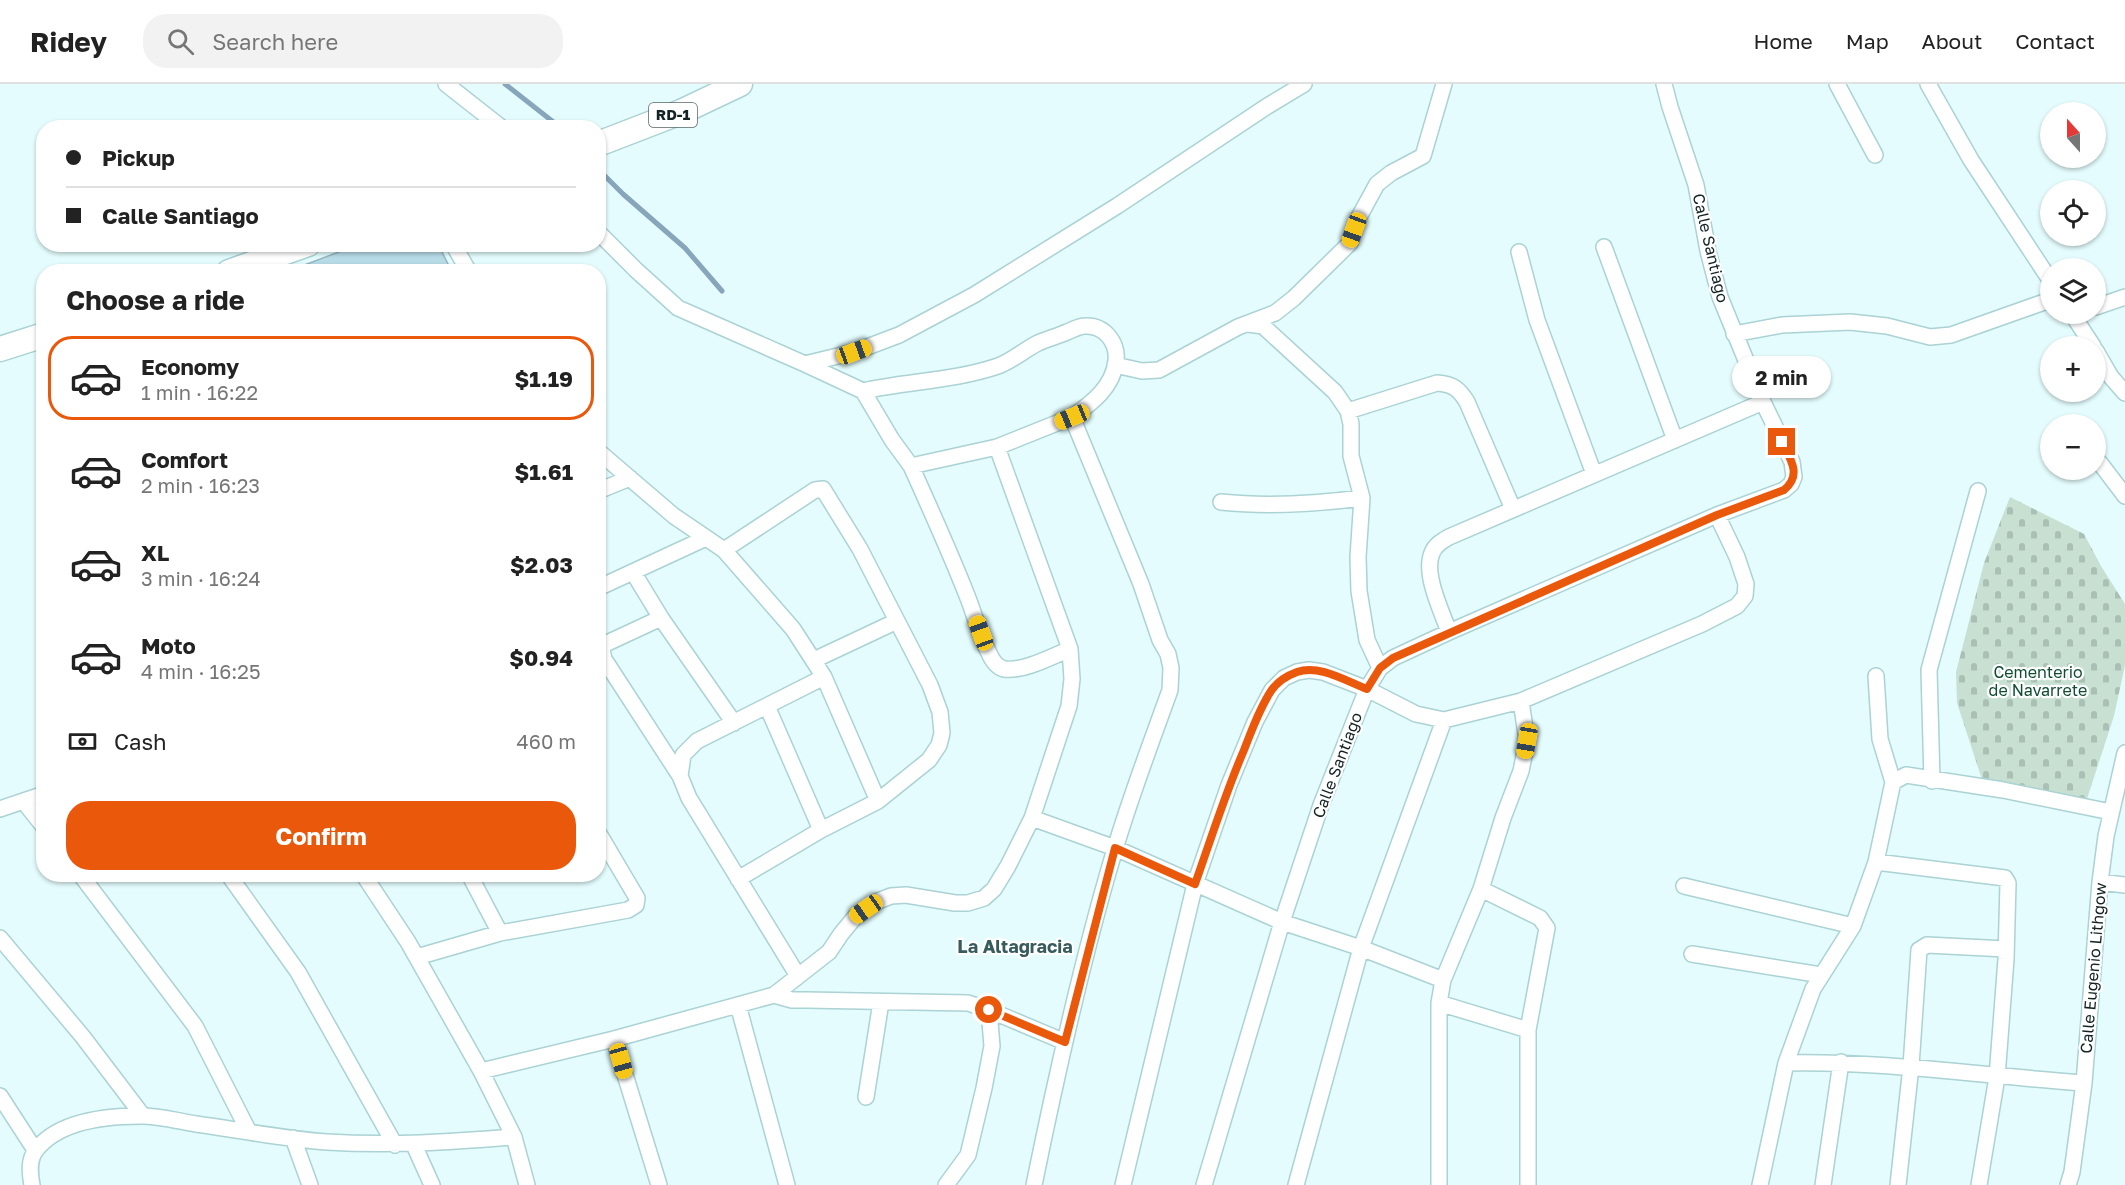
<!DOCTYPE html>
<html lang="en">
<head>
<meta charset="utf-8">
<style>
	:root { --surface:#fff; --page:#f2f2f2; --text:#222; --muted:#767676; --line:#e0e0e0; --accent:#ea580c }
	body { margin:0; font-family:"Golos Text",sans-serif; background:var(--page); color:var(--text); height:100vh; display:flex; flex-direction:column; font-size:22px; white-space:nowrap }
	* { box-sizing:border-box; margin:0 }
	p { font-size:20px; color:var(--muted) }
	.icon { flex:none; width:33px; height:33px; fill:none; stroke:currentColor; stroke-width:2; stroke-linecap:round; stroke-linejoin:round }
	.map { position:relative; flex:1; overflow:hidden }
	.side { position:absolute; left:36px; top:180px; width:570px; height:618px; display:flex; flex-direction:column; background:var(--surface); border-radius:24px; box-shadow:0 2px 4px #0004 }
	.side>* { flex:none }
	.hud { position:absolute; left:36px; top:36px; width:570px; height:132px; border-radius:24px; box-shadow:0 2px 4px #0004; display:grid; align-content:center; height:132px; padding:0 30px; background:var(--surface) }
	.needle { width:39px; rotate:339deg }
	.tools { position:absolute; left:2040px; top:18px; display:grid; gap:12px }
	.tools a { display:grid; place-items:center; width:66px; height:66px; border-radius:50%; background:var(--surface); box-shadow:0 2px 4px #0004; font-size:30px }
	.end { position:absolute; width:27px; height:27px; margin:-14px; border:8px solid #ea580c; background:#fff; box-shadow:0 0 0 3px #fff }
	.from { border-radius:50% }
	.bubble { position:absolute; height:42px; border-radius:21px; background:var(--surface); box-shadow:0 2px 4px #0004; font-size:20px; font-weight:700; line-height:42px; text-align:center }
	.car { position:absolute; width:18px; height:36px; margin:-18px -9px; border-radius:8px; box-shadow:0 0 4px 2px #0007; background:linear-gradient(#f5c518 24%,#345 0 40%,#f5c518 0 76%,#345 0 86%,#f5c518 0) }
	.hud b { display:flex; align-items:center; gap:21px; height:57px; font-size:22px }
	.hud b+b { border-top:2px solid var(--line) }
	.hud i { width:15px; height:15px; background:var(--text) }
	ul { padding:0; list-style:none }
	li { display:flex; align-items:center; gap:18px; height:84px; margin:0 12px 9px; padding:0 18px; border:3px solid transparent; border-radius:24px }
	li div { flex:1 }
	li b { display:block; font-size:22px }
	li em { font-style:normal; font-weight:700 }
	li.current { border-color:var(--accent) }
	li>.icon { width:54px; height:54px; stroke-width:1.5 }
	h2 { padding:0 30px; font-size:27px; line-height:72px }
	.pay { display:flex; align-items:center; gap:15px; height:66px; padding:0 30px; font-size:22px }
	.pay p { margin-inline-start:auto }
	.cta { display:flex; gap:12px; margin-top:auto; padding:12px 30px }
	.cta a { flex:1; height:69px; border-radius:24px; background:var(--accent); color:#fff; font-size:24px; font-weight:700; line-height:69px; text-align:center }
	header { display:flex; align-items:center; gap:36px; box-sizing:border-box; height:84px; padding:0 30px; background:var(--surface); border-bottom:2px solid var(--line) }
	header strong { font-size:28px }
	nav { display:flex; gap:33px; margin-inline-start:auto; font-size:21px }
	.search { width:420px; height:54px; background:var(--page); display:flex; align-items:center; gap:15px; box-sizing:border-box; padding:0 21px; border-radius:24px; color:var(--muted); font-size:22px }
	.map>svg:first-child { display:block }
	.cemetery { fill:url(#cemetery-stones) }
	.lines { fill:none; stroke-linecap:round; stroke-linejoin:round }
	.stream { stroke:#87a5bb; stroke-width:5 }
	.building { fill:#b7dbe7; stroke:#94b7c3; stroke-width:1.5 }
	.street-casing { stroke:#abd2d4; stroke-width:18 }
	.primary-casing { stroke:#abd2d4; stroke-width:27 }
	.street { stroke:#fff; stroke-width:15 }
	.primary { stroke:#fff; stroke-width:24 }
	.route { stroke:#ea580c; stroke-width:8 }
	.labels { text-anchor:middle; stroke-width:4.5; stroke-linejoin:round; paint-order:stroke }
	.shield { fill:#fff; stroke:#5a6566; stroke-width:1.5 }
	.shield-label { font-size:15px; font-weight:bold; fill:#142324 }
	.street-label { font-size:16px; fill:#142324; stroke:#fff }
	.park-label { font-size:16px; fill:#0f4d33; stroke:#fff }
	.neighbourhood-label { font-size:18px; font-weight:bold; fill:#385b5d; stroke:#fff }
</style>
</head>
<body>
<header>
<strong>Ridey</strong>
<div class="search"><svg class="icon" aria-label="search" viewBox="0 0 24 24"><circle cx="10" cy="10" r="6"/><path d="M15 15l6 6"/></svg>Search here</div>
<nav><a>Home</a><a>Map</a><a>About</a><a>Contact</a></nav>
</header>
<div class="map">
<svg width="2125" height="1101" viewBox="0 0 2125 1101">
	<defs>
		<pattern id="cemetery-stones" width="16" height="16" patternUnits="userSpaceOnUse" patternTransform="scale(1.5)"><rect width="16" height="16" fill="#c8e0d2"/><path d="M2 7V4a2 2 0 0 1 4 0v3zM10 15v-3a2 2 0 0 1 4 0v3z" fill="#abc0b4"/></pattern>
	</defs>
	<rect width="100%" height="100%" fill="#e4fcfd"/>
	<path class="cemetery" d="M2010,413L2084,450L2101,482L2125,520V581L2114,632L2083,727L1987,711L1957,619L1956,588L1984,479Z"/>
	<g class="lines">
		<path class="stream" d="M505,0L561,44
			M598,85L623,110L685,164L722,207"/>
	</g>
	<path class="building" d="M360,160H438L452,188H291V186Z"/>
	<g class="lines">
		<defs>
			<path id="street" d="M446,0L502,44
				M1837,0L1875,71
				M1928,0L1971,76L2050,196
				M598,148L636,186L678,224L805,280L854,268L899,251L974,211L1117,122L1266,23L1304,0
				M453,160L469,188
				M1604,163L1675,356
				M1519,168L1537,236L1594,390
				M2096,223L2125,213
				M2072,230L2093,262
				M1248,240L1263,242L1335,308L1348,327L1351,340V372L1362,414L1358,473L1359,507L1367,556L1380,584
				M1734,250L1782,241L1850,238L1887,242L1930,253L1951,251L2050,216
				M2096,267L2111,293L2125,309
				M1115,281L1142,287L1159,286L1238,243L1275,229L1294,214L1350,159L1359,133L1377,100L1391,89L1423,72L1444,0
				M863,307C908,297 954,297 998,282C1012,277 1024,266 1038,259C1047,255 1058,252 1067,248C1072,246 1079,242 1085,242C1105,241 1118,259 1116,277C1113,303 1092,319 1072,333
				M1348,327L1437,299C1453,300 1459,305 1467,318L1513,425
				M997,363L1072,333L1141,500L1160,556L1168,570L1171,584L1170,606C1151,659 1131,711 1115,765C1082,875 1057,988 1034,1101
				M598,367L674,432L724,466L793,545L824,593L878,717
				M2100,379L2125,412
				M911,382C930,424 949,466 966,509C974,528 979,550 989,569C992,576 997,583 1004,585C1023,588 1053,572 1070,565
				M598,407L630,394
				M1221,418C1268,423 1315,420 1362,414
				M724,466L815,406L823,405L860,465L930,601L940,628L942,649L939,661L929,676L878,717L821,746L738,795
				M633,488L661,534L734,639
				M598,504L706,454
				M661,534L605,560L602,566L604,575L680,692L689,714L798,892
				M1449,548C1442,528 1423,490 1432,469C1435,461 1442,457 1449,453L1763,318
				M814,576L897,537
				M767,622L821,746
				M680,692L683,671L697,657L824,593
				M1932,697L1929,586L1978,407
				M1893,698L1906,691L2003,706L2111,728
				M24,718L44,743
				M0,725L44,710
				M1032,734L1115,764L1282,838L1361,864L1443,896
				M1876,778L2005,794L2008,799L2006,875L1997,993L1979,1101
				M80,790L195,942L249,1048
				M228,790L298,888L395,1061
				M363,790L408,858L481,987L514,1053L527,1101
				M469,790L500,849
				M2100,798L2125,801
				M1684,802L1853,842
				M1481,805L1540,834L1547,844L1528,946
				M0,854L83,953L143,1032
				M1692,870L1821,891
				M417,873L500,849L628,826L636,821L637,814L598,748
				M774,911L792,916H806L968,919L989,926L1065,958
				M1439,919L1528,946V1101
				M738,921L787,1101
				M614,955L659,1101
				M1786,979C1886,977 1984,992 2084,999
				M481,987L614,955L774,911L829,868L841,850L855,833L878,817L891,812L906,811L955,819H968L984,814L994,805L1008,782L1032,734L1069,622L1072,595L1070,565L997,363L911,382L892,356L863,307L805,280
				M0,1012L35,1066
				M866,1013L881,918
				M293,1054L310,1101
				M414,1061L432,1101
				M32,1101C30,1090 28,1076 36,1066C59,1036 107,1032 141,1032C159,1032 178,1037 196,1040C239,1046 283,1055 327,1058C390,1062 451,1058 514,1053
				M946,1101L968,1071L984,1004L992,962L989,926
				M1123,1101L1195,800L1229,701L1255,638L1272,606L1284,594L1297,588L1309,586L1323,588L1367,605L1416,630L1444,636L1521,617L1702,540L1737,522L1745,512L1746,500L1737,473L1717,431
				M1204,1101L1282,838L1321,721L1367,605L1380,584L1393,574L1449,548L1717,431L1784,406L1791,400L1794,393L1792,378L1763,318L1720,213L1708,167L1696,101L1670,23L1664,0
				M1296,1101L1361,864L1444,636
				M1439,1101V919L1443,896L1481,805L1503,734L1521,687L1527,657L1521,617
				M1760,1101L1786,979L1813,905L1853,842L1876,778L1893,698L1880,655L1876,592
				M1823,1101L1841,978
				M1898,1101L1911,982L1919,866L1927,861L2006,865
				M2068,1101L2072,1088L2084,999L2100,798L2106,752L2125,669"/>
			<path id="primary" d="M598,60L681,28L740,0
				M229,188L308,160
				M0,265L44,251"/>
		</defs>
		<use href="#street" class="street-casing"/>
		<use href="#primary" class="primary-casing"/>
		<use href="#street" class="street"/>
		<use href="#primary" class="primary"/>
	</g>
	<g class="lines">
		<path class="route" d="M989,926L1065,958L1115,764L1195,800C1211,755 1225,710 1244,666C1252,646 1259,625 1271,607C1277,598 1286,592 1297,588C1319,580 1346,597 1367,605L1380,584L1393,574L1717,431L1784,406C1802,391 1791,376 1782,358"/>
	</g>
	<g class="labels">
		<rect class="shield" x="649" y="19" width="48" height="24" rx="4.5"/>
		<g class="shield-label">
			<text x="673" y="36">RD-1</text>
		</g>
		<g class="street-label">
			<text transform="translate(1711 164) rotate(77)" y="6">Calle Santiago</text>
			<text transform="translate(1337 681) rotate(-69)" y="6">Calle Santiago</text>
			<text transform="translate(2093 884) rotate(-85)" y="6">Calle Eugenio Lithgow</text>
		</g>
		<g class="park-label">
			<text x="2038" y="594">Cementerio<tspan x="2038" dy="18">de Navarrete</tspan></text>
		</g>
		<g class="neighbourhood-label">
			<text x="1015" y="869">La Altagracia</text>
		</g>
	</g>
</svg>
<div class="tools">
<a><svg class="needle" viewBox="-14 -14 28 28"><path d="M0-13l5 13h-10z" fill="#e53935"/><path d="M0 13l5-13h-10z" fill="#767676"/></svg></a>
<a><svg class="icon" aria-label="locate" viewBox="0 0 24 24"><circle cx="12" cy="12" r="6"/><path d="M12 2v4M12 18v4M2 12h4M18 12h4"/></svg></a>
<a><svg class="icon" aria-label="layers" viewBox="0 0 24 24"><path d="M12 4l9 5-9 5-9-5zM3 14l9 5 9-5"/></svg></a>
<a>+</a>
<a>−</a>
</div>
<i class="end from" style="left:989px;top:926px"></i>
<i class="end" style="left:1782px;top:358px"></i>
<div class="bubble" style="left:1732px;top:272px;width:99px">2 min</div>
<i class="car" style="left:1354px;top:146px;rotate:200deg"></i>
<i class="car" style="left:854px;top:268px;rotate:70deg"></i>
<i class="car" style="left:1072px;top:333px;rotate:248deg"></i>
<i class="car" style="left:981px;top:549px;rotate:340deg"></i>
<i class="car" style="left:1527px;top:657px;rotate:190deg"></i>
<i class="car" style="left:866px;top:825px;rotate:235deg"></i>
<i class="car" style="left:621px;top:977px;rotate:164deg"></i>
<div class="hud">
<b><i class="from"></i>Pickup</b>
<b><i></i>Calle Santiago</b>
</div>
<section class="side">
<h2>Choose a ride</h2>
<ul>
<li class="current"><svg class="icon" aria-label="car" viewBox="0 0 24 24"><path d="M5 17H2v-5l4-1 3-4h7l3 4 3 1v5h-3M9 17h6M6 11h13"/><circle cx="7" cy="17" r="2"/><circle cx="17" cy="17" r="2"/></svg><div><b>Economy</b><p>1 min · 16:22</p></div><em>$1.19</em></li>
<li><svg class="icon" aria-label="car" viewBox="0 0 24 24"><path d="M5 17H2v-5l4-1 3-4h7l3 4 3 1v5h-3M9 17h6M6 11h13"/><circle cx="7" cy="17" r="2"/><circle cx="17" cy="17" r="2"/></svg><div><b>Comfort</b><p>2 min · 16:23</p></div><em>$1.61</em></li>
<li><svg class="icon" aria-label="car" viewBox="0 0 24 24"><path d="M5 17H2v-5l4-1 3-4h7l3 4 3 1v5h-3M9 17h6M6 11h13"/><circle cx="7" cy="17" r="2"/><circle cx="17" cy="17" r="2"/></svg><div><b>XL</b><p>3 min · 16:24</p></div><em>$2.03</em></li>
<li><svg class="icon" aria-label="car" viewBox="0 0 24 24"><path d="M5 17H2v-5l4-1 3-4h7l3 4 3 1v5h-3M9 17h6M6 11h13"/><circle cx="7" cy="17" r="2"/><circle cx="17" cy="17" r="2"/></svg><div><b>Moto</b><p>4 min · 16:25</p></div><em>$0.94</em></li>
</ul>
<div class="pay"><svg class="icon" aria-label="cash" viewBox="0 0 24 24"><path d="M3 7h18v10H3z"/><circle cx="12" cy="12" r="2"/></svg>Cash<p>460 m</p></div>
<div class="cta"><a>Confirm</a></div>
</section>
</div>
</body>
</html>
